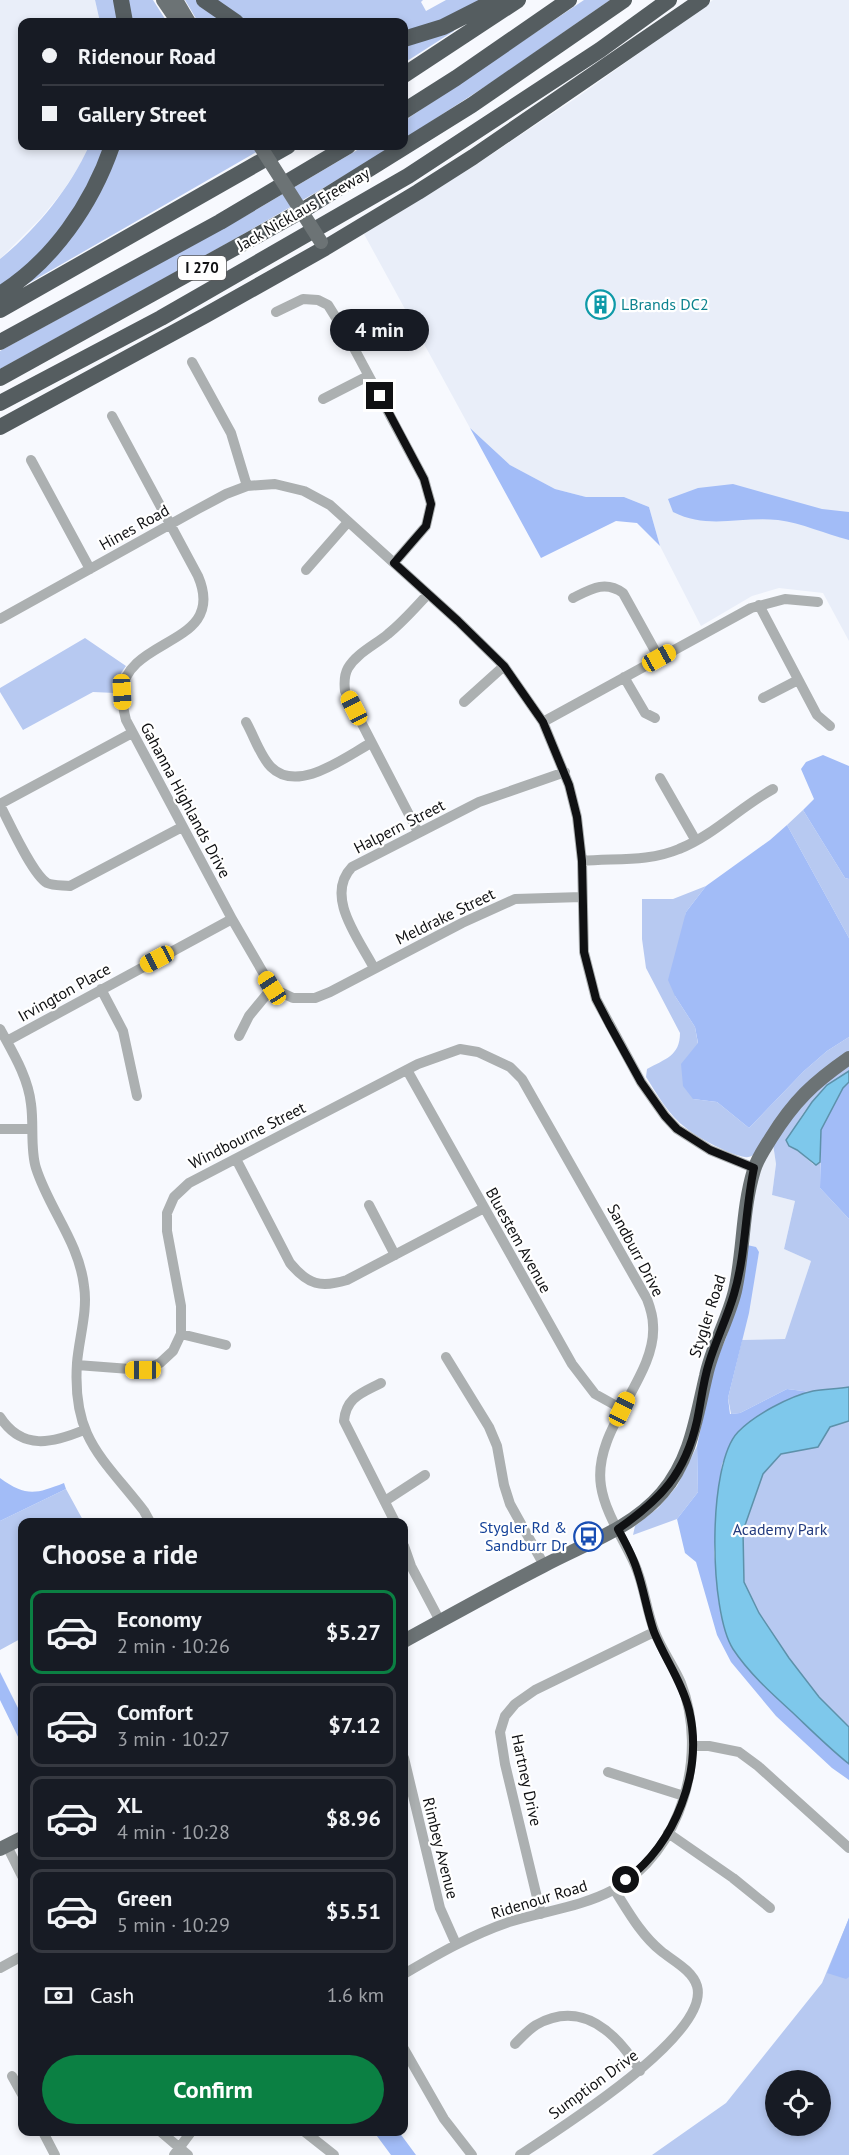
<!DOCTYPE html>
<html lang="en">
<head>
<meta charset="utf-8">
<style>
	:root { --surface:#171b24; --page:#242831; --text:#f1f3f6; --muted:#9ea1a6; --line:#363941; --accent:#0b8043 }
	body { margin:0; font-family:"PT Sans",sans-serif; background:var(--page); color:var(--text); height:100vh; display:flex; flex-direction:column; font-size:22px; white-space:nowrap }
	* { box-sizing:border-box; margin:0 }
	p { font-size:20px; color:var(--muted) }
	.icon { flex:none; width:33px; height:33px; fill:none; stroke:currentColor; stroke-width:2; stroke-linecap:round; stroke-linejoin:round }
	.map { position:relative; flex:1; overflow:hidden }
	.panel { position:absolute; left:18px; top:1518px; width:390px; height:618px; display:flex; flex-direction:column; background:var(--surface); border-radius:12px; box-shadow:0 3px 9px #0003 }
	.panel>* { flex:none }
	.hud { position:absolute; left:18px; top:18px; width:390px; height:132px; border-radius:12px; box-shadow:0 3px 9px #0003; display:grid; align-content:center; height:132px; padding:0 24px; background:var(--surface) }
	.fabs { position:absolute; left:765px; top:2070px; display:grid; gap:12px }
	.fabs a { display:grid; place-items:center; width:66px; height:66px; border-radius:50%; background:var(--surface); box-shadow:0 3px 9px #0003; font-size:30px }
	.end { position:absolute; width:27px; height:27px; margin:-14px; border:8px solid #101113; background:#fff; box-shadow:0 0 0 3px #fff }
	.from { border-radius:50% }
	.bubble { position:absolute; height:42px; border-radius:21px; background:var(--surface); box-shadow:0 3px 9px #0003; font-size:20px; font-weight:600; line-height:42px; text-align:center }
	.car { position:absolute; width:18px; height:36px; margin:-18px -9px; border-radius:8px; box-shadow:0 0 4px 2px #0007; background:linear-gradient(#f5c518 24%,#345 0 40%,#f5c518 0 76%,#345 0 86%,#f5c518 0) }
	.hud b { display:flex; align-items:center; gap:21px; height:57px; font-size:22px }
	.hud b+b { border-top:2px solid var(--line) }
	.hud i { width:15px; height:15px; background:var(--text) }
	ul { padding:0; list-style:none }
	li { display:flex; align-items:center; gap:18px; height:84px; margin:0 12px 9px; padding:0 12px; border:3px solid var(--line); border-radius:12px }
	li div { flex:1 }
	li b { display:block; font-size:22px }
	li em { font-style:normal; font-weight:600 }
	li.on { border-color:var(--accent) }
	li>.icon { width:54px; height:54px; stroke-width:1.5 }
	h2 { padding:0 24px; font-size:27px; line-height:72px }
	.pay { display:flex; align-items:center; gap:15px; height:66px; padding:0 24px; font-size:22px }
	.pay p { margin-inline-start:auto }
	.cta { display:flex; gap:12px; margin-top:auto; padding:12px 24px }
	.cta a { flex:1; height:69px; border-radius:36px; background:var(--accent); color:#fff; font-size:24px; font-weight:600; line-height:69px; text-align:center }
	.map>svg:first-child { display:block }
	.built { fill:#e9eef9 }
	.green { fill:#b7c9f1; fill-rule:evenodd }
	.forest { fill:#a2bcf7 }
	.water { fill:#7ec8eb; stroke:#5d91aa; stroke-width:1.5 }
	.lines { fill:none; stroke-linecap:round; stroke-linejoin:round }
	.minor { stroke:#acb0b1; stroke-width:10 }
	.major { stroke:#6c7375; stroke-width:14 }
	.highway { stroke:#555d60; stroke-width:16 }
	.major-bridge { stroke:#6c7375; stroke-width:14 }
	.route { stroke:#101113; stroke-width:8 }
	.labels { text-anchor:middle; stroke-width:4.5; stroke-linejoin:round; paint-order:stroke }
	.shield { fill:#fff; stroke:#58585a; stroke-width:1.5 }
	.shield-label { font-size:15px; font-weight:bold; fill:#101113 }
	.street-label { font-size:16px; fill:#101113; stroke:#fff }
	.culture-label { font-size:16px; fill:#0d838f; stroke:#fff; text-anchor:start }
	.transit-label { font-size:16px; fill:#164399; stroke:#fff; text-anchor:end }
	.park-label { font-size:16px; fill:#233b7e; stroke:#fff }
</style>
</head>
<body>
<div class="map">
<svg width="849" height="2155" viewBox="0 0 849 2155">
	<rect width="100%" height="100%" fill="#f7f9fe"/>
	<path class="built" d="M0,0H95L100,22H22V146H89L83,160L63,191L41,218L0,259Z
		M713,0H849V641L823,593L779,588L752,596L701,626L660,546L649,507L624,497H586L555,489L510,465L470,428L364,234L474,166L579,96Z
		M773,1144L776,1164L772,1195L795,1201L784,1249L811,1261L785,1339L742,1340L759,1252L747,1245L757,1173Z"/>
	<path class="green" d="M95,0H117L121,22H100Z
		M126,0H153L167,22H129Z
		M185,0H197L228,22H198Z
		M213,0H423L421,2L426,11L446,0H483L404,37V22H249Z
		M584,0H610L492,82L404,139V121Z
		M452,28L454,31L404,63V46Z
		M89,146H108L96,177L55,241L0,289V259C36,230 70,188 89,146Z
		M118,146H244L246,147L249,146H267L22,287Z
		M364,146H394C265,224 132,296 0,369V351L249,214Z
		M85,638L126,666L121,673L115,693L93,692L23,730L0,692V688Z
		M803,810L845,878L849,879V938L787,825Z
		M706,886L686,912L675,996L695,1027L698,1044L693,1099L717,1102L749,1128L804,1071L827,1051L849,1037V1053L758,1152C753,1155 750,1158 745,1157C730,1155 698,1138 686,1128C669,1116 657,1094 646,1077L647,1069C665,1059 680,1056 680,1033L646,968L642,939V899H673Z
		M849,1064V1071C821,1090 797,1112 789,1146L797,1150L813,1164L816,1165L820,1163V1188L849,1219V1387L811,1392L787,1389L740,1413L731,1414L728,1398L742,1340L785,1339L811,1261L784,1249L795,1201L772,1195L776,1164L773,1144L808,1095Z
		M849,1396V1769L716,1615L773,1423Z
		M697,1446L698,1492L677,1519L633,1535L635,1526L658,1508L677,1486Z
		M66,1489L84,1522H22V1638L0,1650V1521Z
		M849,1918V2155H652L726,2103L822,1983ZM776,2080H820V2126H776Z"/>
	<path class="forest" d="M470,428L510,465L555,489L586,497H624L649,507L660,546L637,523L616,521L541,558Z
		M733,484L822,509L849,512V540C825,534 802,523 778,520C740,516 709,530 673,512L668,499L698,488Z
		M823,755L849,766V879L845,878L803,810L814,799L801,769L806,762Z
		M787,825L849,938V1037L827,1051L804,1071L749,1128L717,1102L693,1099L683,1086L681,1064L698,1043L695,1027L675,996L668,980L686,912L706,886L770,840Z
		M849,1082V1219L820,1188L821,1130L843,1088Z
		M747,1245L756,1247L759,1252L749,1313L728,1398L730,1414L740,1413L787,1389L811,1392L774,1406L737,1433L722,1464L717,1506L714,1552L720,1614L732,1648L766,1687L849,1764V1780L832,1768L776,1716L731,1662L717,1635L696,1562L685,1553L677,1519L698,1492L697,1446L714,1366L726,1338L741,1288Z
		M0,1478C26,1497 36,1494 64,1483L66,1489L0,1521Z
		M0,1672L22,1716V1745L0,1700Z
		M849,1918V1977L846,1979L827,1973Z
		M374,2132H399L416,2155H391Z"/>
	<path class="water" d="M849,1071V1082L843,1088L821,1130L820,1162L816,1165L797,1150L789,1146L786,1140L812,1102L827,1085Z
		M849,1387V1421L830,1427L818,1447L781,1454L763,1474L743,1531L744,1582L759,1613L789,1658L819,1697L849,1727V1764C829,1748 810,1729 792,1712C771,1693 748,1672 733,1649C709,1612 707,1464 738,1432C754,1415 790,1396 813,1391C825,1389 837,1389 849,1387Z"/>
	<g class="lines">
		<path class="minor" d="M276,312L303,299L318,300L328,305L348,337L424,479L431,504L426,526L394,563
			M348,337L390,315
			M192,362L231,433L247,486
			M323,399L368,376
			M112,416L198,576C228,646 127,636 122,692C121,701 124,711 126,720L232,919L272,988L293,998H315L330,992L462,923L515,899L582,897
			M31,460L90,569
			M306,570L348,522
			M573,598C591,589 605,580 623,593L659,658
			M759,605L817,715L830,726
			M0,619L198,509L226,494L247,486L275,484L304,491L330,505L458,621L504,666L543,722L569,785L577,817L582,861L584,952L596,999L641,1082L665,1116L677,1129L710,1150L754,1168
			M624,677L645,713L655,718
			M763,698L798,680
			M464,702L504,666
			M246,722C254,736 260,756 271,767C298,794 345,757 371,743
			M543,722L751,608L785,599L818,602
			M660,778L696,841
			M0,804L132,733
			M0,805C9,822 32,874 47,883C54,886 62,885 70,886L182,827
			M418,832L345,691C344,682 344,675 348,668C357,653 375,645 388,634C403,622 415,608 428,594
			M582,861C614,858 649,862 679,849C714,835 740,807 773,789
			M374,968C359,939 324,896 352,867L479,802L565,772
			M101,989L123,1031L137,1096
			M0,1029C13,1053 28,1077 31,1104C34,1125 30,1149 36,1168C49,1209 79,1242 84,1286C88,1311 79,1338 77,1363C72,1438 102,1457 144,1511L150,1522
			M239,1036L249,1016L272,988
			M7,1041L232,919
			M407,1070L572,1364L595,1394L622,1409
			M0,1129H32
			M236,1159L290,1263C308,1285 321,1288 347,1280L484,1208
			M369,1205L395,1255
			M181,1334L226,1345
			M446,1357L489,1427L497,1446L504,1485L510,1504L544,1565
			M77,1365L143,1370L160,1363L173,1351L181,1334V1306L167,1231V1213L174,1197L189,1183L418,1064L460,1049L478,1052L510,1067L522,1079L647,1299C650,1307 653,1316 653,1325C657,1377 592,1429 601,1486C605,1513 624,1540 635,1565C644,1585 646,1609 654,1630C661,1649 673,1665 681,1683C709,1754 682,1852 613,1890C581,1907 544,1911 509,1922C471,1935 438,1954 404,1974
			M381,1383C362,1393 346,1397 344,1421L395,1522
			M0,1417C22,1451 53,1443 84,1430
			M385,1501L425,1475
			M404,1546L411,1566L440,1621
			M693,1746H709L739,1752L758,1766L849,1848
			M404,1758L440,1908L456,1944
			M608,1772L684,1796
			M668,1833L733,1878L770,1908
			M7,1846L22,1876
			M541,1914L505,1764L500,1732L505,1716L515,1704L535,1690L654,1632
			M0,1968L22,1956
			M515,2044C521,2038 528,2030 536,2025C582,1999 617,2033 640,2071
			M404,2049L444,2119L472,2155
			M12,2076L22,2094
			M43,2132L55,2155
			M161,2132L188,2155
			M305,2132L334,2155
			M174,2155L191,2132
			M520,2155C557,2130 711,2035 697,1986C692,1970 673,1961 661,1951C641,1935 628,1911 614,1889"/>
		<path class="major" d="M163,0L178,22
			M176,0L189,22
			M404,1641C450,1616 496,1590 543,1566C584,1544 631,1529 662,1493C691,1459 696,1418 706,1376C712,1347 728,1320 735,1291C744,1251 742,1209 754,1170C757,1159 765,1148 771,1138C794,1101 813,1083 849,1058
			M0,1849L22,1838"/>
		<path class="highway" d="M121,0L125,22
			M204,0L236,22
			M404,39L443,27L496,0
			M404,75L518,0
			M404,111L456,78L569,0
			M0,294C53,261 92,204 112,146
			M0,310L288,146
			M0,342L220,222L348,146
			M0,378L305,209L472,105L624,0
			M0,403L161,318L408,176L600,50L669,0
			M0,427L206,315L325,248L418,192L473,157L702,0"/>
		<path class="major-bridge" d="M260,146L321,242"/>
	</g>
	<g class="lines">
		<path class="route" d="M380,396L424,479L431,504L426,526L394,563L458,621L504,666L543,722L569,785L577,817L582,861L584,952L592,983L596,999L609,1024L641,1082L665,1116L677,1129L710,1150L754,1168C745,1209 746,1254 734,1294C727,1318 716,1340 709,1363C703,1382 701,1402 697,1421C685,1474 661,1499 618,1529C625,1542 633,1556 637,1570C644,1590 647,1612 654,1632C665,1659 682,1682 689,1710C704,1772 675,1843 626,1880"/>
	</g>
	<defs>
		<symbol id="building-ring" viewBox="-11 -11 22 22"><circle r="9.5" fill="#fff" stroke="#0f9aa8" stroke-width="1.5"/><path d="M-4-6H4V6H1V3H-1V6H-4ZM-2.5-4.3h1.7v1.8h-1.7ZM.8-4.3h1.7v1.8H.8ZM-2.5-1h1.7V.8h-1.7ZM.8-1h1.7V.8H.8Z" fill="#0f9aa8"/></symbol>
		<symbol id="bus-ring" viewBox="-11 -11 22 22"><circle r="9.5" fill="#fff" stroke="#1a4fb4" stroke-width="1.5"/><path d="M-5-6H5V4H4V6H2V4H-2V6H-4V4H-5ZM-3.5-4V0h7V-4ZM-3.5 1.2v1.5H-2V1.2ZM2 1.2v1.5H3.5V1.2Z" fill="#1a4fb4"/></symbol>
	</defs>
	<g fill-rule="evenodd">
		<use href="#building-ring" x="584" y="288" width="33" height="33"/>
		<use href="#bus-ring" x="572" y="1520" width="33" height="33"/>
	</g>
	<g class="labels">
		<rect class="shield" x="178" y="256" width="48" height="24" rx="4.5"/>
		<g class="shield-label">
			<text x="202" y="273">I 270</text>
		</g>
		<g class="street-label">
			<text transform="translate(303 209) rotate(-30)" y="6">Jack Nicklaus Freeway</text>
			<text transform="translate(134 527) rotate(-29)" y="6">Hines Road</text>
			<text transform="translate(186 800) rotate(62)" y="6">Gahanna Highlands Drive</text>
			<text transform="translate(399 826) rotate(-27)" y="6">Halpern Street</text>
			<text transform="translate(445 916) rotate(-26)" y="6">Meldrake Street</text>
			<text transform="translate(64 992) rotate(-29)" y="6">Irvington Place</text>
			<text transform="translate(247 1135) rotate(-27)" y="6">Windbourne Street</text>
			<text transform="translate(519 1240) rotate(61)" y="6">Bluestem Avenue</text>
			<text transform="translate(636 1250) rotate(62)" y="6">Sandburr Drive</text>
			<text transform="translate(707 1316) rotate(-72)" y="6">Stygler Road</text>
			<text transform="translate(527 1780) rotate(78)" y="6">Hartney Drive</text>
			<text transform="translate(441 1848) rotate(76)" y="6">Rimbey Avenue</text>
			<text transform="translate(539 1899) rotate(-17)" y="6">Ridenour Road</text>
			<text transform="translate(593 2084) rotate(-36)" y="6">Sumption Drive</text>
		</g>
		<g class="culture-label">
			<text x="621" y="310">LBrands DC2</text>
		</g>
		<g class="transit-label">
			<text x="567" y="1533">Stygler Rd &amp;<tspan x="567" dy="18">Sandburr Dr</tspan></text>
		</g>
		<g class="park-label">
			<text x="780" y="1535">Academy Park</text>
		</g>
	</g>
</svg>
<div class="fabs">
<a><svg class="icon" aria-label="locate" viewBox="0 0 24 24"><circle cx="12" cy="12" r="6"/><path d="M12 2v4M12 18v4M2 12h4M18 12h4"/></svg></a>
</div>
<i class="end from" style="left:626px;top:1880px"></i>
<i class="end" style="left:380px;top:396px"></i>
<div class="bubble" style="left:330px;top:309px;width:99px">4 min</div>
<i class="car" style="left:659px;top:658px;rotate:61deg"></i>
<i class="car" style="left:122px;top:692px;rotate:177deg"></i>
<i class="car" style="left:354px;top:708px;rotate:333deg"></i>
<i class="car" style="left:157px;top:959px;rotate:242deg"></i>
<i class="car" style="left:272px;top:988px;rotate:327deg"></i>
<i class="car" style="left:143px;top:1370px;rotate:270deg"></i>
<i class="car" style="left:622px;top:1409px;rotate:26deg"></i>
<div class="hud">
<b><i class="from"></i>Ridenour Road</b>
<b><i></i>Gallery Street</b>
</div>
<section class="panel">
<h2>Choose a ride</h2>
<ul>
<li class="on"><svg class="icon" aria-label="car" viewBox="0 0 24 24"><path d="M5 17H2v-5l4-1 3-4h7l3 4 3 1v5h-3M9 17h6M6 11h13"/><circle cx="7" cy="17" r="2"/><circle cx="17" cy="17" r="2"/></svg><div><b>Economy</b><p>2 min · 10:26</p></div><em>$5.27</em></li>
<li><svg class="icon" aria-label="car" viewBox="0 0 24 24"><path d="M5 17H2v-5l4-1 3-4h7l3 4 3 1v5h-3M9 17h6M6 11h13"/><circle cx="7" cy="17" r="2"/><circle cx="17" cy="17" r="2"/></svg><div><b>Comfort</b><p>3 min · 10:27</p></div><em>$7.12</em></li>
<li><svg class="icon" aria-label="car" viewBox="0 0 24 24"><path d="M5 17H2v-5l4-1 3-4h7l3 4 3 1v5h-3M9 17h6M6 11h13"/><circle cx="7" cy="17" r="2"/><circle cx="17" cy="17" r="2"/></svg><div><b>XL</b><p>4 min · 10:28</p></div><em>$8.96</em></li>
<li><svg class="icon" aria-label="car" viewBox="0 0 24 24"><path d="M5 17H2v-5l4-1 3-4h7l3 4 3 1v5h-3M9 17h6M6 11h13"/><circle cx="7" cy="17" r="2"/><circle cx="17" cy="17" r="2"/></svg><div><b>Green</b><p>5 min · 10:29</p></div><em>$5.51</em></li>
</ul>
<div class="pay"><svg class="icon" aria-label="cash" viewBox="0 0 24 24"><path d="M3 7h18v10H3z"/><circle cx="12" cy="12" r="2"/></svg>Cash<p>1.6 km</p></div>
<div class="cta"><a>Confirm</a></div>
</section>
</div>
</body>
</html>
